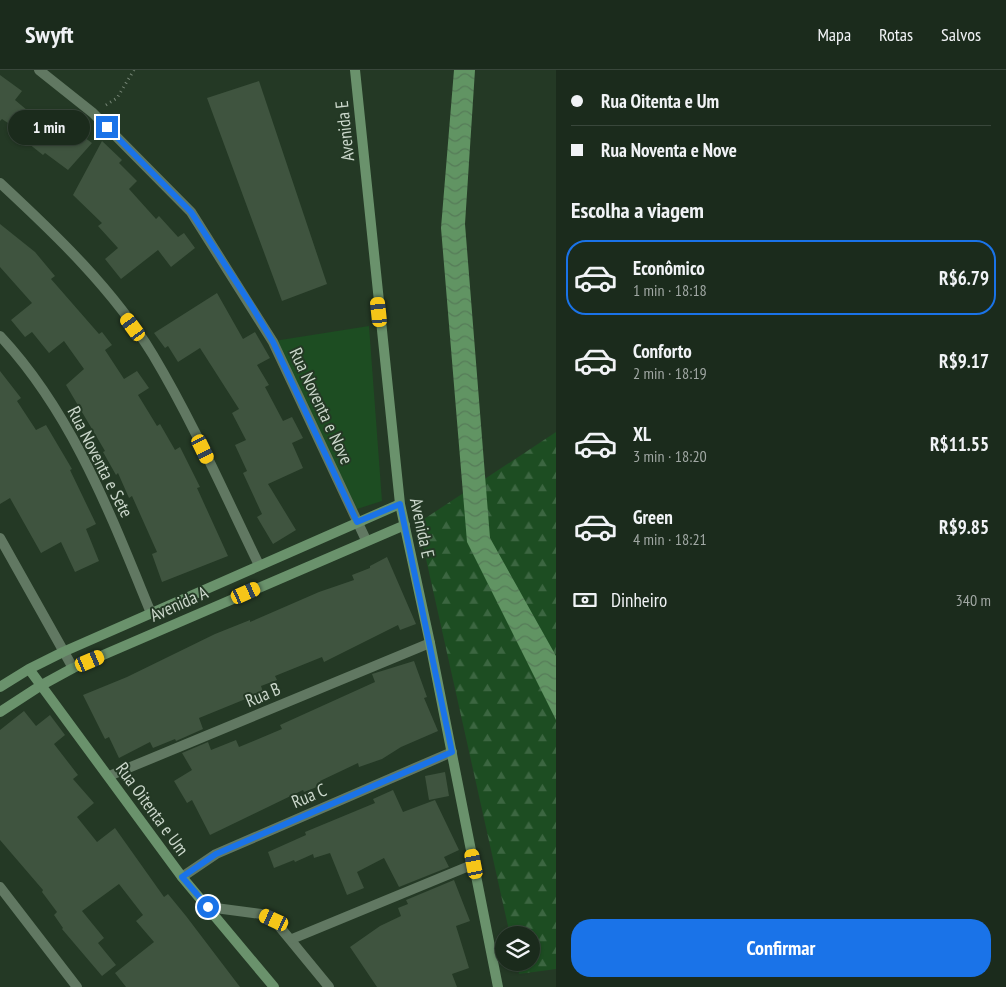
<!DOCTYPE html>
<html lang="pt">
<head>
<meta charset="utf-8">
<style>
	:root { --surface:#1b2b1c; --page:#283729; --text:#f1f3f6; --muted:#a0a7a3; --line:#39473b; --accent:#1a73e8 }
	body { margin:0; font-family:"PT Sans Narrow",sans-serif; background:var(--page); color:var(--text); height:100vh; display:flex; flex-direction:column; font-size:19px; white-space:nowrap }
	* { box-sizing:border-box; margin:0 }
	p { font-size:16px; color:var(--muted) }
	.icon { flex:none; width:28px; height:28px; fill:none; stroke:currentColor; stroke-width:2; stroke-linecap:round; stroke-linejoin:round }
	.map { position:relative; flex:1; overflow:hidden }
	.sheet { display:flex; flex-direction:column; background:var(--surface); width:450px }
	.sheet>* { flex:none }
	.banner { display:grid; align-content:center; height:110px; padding:0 15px; background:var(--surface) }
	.controls { position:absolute; left:495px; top:856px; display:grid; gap:10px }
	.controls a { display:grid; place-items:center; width:45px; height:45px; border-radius:50%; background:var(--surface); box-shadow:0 1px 4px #0004,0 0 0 1px var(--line); font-size:25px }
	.end { position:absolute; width:22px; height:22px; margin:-11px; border:6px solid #1a73e8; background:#fff; box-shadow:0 0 0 2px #fff }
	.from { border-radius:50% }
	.bubble { position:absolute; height:35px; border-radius:18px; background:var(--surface); box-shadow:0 1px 4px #0004,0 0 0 1px var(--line); font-size:16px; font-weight:800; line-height:35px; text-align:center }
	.car { position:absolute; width:15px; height:30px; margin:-15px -8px; border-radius:6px; box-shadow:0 0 4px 1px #0007; background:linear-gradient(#f5c518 24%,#345 0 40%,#f5c518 0 76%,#345 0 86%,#f5c518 0) }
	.banner b { display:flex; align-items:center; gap:18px; height:48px; font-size:19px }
	.banner b+b { border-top:1px solid var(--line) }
	.banner i { width:12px; height:12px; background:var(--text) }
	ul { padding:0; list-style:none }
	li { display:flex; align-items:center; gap:15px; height:75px; margin:0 10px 8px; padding:0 5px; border:2px solid transparent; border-radius:20px }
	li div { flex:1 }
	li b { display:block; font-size:19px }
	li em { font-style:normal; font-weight:800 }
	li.on { border-color:var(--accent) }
	li>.icon { width:45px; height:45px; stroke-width:1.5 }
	h2 { padding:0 15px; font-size:22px; line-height:60px }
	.pay { display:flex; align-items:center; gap:12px; height:55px; padding:0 15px; font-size:19px }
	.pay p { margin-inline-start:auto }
	.cta { display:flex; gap:10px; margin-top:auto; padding:10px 15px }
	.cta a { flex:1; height:58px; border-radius:20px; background:var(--accent); color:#fff; font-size:20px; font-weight:800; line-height:58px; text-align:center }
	header { display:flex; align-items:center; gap:30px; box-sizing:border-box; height:70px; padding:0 25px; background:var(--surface); border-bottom:1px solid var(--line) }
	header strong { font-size:24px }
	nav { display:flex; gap:28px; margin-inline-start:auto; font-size:18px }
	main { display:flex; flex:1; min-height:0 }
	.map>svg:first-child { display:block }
	.forest { fill:url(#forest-firs) }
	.park { fill:#1d4d22 }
	.water { fill:url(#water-waves) }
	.building { fill:#3f543f }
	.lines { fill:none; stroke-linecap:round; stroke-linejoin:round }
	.path { stroke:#778777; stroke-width:3; stroke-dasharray:1 4; stroke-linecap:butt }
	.lane { stroke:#617862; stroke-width:10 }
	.street { stroke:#617862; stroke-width:10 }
	.secondary { stroke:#6a926c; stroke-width:10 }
	.route { stroke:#1a73e8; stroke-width:6 }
	.labels { text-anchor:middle; stroke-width:4; stroke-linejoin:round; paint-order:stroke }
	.street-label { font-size:18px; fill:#cbd7cb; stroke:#243925 }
</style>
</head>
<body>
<header>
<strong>Swyft</strong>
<nav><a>Mapa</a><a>Rotas</a><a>Salvos</a></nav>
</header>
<main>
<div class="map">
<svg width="556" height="917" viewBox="0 0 556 917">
	<defs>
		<pattern id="forest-firs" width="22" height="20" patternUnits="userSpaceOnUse" patternTransform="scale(1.25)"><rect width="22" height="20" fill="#1d4d22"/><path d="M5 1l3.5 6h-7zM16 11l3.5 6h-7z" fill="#3c6641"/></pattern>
		<pattern id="water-waves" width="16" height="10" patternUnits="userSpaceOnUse" patternTransform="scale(1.25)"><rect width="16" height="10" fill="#619463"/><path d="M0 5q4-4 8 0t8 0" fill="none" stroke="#567b58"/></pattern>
	</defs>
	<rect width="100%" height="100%" fill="#243925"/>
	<path class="forest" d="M556,362V899L519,904L517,893L531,892V865H510L418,453Z"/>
	<path class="park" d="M369,256L382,431L357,439L274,271Z"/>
	<path class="water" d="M454,0H475L465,154L490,468L556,586V650L467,472L441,158Z"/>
	<path class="building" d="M0,5L22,21L15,30L40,51L65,69L73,59L92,73L68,100L45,83L43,85L14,62L17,59L2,49L0,51Z
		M259,11L327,214L282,231L207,28Z
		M102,71L122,90L119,93L137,111L129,119L156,149L159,146L178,167L184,163L195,178L171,197L158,180L121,209L105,189L118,178L98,156L102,153L73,125Z
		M0,154L35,182L55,206L51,209L99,264L102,262L112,275L105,280L124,309L137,301L149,318L138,325L157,356L160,354L175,380L180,377L200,417L197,418L228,486L162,512L152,484L157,482L132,426L129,428L118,403L116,405L103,382L105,381L66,315L84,299L64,271L49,283L32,262L25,267L11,250L32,233L0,197Z
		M217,223L243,269L255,262L270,288L257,295L269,315L265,317L283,351L292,347L303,368L292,373L303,398L268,414L296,460L273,474L257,447L262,444L243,403L247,401L235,375L246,370L232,343L239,339L200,278L178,292L168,276L165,278L154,263Z
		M0,301L21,328L17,331L36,360L46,355L72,399L70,400L96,454L86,459L99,491L75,502L61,472L41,483L10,428L0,434Z
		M387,487L416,554L400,560L398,555L324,592L322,587L275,606L277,610L261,616L263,622L199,648L203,659L176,671L175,669L153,678L150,672L119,688L109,667L105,669L83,625L127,607L215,564L250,550V552L319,522L354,510L352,505L370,498V496Z
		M414,591L427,627L424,628L438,661L401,677L382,689L359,697L358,693L320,711L322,715L304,722L303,720L210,765L192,730L187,733L174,711L192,700L182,683L208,672L211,680L236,670L239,677L256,670L282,659L280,655L375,612L372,604Z
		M24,641L36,656L50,645L65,665L54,674L78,705L73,709L94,733L77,747L97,772L115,758L164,827L168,824L186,846L240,917H126L115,903L154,872L136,851L143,845L119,814L82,841L104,868L98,873L116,895L102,906L62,859L63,858L54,845L57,842L42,822L43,820L0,770V660Z
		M445,702L449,726L429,730L425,706Z
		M393,720L403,742L435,730L459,780L444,787L449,797L399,817L384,788L357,802L364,818L347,825L330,783L314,788L313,784L295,792L294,790L274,798L268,782L306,765L305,762L375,733L373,729Z
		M454,810L470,851L456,856L469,898L452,904L457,917H377L350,877L380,856L401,846L398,838L408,834L406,830Z"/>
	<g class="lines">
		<path class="path" d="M106,35L117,28L134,0"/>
		<path class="lane" d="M208,837L261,844L274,850L329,917"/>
		<path class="street" d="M39,0L93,43L191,142L273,272L366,470
			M0,113C56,165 113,219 153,285C193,352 225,425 259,495
			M0,266C73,344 111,446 151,543
			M0,468L73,598
			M109,706L430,573
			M182,807L216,784L452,682
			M0,817L77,917
			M292,869L474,794"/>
		<path class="secondary" d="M355,0L400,434L430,573L498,917
			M29,599L182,807L274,917
			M0,617L29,599L63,582L400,434
			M0,642L40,616L73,598L405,455"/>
	</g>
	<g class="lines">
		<path class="route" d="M107,57L191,142L251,235L273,272L357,452L400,434L452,682L216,784L182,807L208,837"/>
	</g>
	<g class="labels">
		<g class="street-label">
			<text transform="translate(345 61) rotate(-96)" y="6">Avenida E</text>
			<text transform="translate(321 336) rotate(65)" y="6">Rua Noventa e Nove</text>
			<text transform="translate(100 392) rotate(63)" y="6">Rua Noventa e Sete</text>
			<text transform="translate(422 458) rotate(78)" y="6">Avenida E</text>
			<text transform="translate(179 534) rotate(-24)" y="6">Avenida A</text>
			<text transform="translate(263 625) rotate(-23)" y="6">Rua B</text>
			<text transform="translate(309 726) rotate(-23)" y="6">Rua C</text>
			<text transform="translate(152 739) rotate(54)" y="6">Rua Oitenta e Um</text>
		</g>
	</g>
</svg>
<div class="controls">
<a><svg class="icon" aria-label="layers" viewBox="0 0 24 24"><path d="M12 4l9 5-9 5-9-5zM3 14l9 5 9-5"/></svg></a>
</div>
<i class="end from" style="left:208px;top:837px"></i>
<i class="end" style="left:107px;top:57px"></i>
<div class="bubble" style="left:8px;top:40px;width:82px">1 min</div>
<i class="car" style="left:379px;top:242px;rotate:354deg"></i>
<i class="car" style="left:133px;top:257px;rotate:324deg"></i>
<i class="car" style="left:203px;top:379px;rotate:154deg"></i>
<i class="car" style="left:246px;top:523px;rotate:66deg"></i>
<i class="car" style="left:90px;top:591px;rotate:67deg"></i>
<i class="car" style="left:474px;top:794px;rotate:349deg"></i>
<i class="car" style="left:274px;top:850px;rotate:295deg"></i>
</div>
<section class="sheet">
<div class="banner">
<b><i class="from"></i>Rua Oitenta e Um</b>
<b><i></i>Rua Noventa e Nove</b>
</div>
<h2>Escolha a viagem</h2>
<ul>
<li class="on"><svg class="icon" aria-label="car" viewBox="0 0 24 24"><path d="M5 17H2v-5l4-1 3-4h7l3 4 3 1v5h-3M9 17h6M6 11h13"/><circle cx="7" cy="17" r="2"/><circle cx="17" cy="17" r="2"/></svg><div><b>Econômico</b><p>1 min · 18:18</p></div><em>R$6.79</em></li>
<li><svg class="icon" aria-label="car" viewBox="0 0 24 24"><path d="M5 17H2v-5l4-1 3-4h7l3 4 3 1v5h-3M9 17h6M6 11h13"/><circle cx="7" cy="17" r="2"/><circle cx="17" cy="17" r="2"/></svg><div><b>Conforto</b><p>2 min · 18:19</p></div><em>R$9.17</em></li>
<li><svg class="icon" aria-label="car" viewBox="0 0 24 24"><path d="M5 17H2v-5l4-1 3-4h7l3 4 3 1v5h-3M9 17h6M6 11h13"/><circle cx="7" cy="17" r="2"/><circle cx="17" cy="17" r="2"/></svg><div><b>XL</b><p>3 min · 18:20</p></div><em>R$11.55</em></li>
<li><svg class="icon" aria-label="car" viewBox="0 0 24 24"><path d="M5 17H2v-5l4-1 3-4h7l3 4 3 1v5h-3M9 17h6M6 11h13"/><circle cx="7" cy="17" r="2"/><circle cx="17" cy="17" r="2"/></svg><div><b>Green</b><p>4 min · 18:21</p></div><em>R$9.85</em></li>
</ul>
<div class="pay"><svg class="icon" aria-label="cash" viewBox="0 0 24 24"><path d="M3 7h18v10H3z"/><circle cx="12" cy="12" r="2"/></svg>Dinheiro<p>340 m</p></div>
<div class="cta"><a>Confirmar</a></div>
</section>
</main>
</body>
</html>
